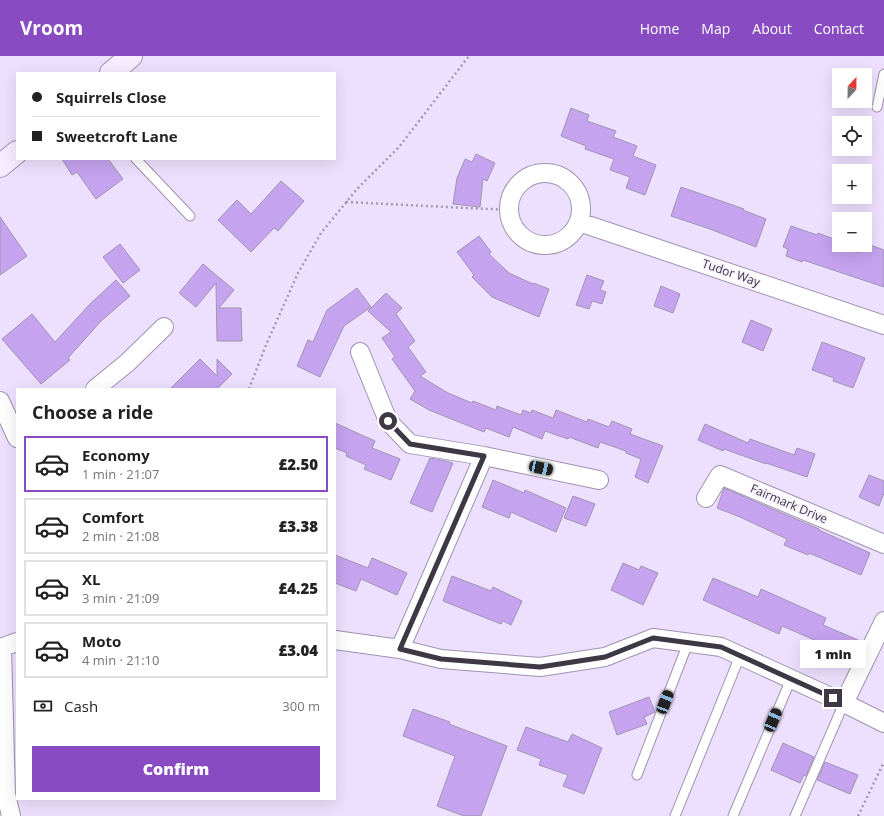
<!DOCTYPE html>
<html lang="en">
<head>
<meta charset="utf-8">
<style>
	:root { --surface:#fff; --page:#f2f2f2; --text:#222; --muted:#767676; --line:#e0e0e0; --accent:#884bc1 }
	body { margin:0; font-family:"Open Sans",sans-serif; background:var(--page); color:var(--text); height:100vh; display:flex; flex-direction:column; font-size:15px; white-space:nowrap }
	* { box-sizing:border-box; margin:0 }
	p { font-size:13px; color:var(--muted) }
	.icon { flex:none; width:22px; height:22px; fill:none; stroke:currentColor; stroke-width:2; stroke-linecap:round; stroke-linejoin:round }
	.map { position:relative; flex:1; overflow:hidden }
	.panel { position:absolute; left:16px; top:332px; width:320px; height:412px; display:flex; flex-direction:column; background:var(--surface); border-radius:0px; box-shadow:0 4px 16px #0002 }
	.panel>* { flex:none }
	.guide { position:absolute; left:16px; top:16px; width:320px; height:88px; border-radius:0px; box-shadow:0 4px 16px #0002; display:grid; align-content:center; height:88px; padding:0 16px; background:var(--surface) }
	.needle { width:26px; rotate:22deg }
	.controls { position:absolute; left:832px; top:12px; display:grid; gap:8px }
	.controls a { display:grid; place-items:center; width:40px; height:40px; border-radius:0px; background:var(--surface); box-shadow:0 4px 16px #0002; font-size:20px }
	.end { position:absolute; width:18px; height:18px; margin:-9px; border:5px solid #3d3844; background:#fff; box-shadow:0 0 0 2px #fff }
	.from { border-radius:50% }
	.bubble { position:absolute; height:28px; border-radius:0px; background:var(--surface); box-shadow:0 4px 16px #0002; font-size:13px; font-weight:800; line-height:28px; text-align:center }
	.car { position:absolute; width:12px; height:24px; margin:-12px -6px; border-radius:5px; box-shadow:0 0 3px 1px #0007; background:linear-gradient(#222 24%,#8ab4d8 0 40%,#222 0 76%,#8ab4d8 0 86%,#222 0) }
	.guide b { display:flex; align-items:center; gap:14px; height:38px; font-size:15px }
	.guide b+b { border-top:1px solid var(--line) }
	.guide i { width:10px; height:10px; background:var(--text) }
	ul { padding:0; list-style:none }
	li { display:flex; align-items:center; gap:12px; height:56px; margin:0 8px 6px; padding:0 8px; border:2px solid var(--line); border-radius:0px }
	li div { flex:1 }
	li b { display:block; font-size:15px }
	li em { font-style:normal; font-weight:800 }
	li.current { border-color:var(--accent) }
	li>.icon { width:36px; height:36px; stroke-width:1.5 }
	h2 { padding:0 16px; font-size:18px; line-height:48px }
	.pay { display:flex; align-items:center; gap:10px; height:44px; padding:0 16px; font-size:15px }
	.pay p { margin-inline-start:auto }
	.cta { display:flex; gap:8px; margin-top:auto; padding:8px 16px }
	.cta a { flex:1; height:46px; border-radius:0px; background:var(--accent); color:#fff; font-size:16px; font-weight:800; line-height:46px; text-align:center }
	header { display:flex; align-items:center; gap:24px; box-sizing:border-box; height:56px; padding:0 20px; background:var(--accent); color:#fff }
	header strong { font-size:19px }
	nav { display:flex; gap:22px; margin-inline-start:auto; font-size:14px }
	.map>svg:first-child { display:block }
	.building { fill:#c5a3ee; stroke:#a094b1 }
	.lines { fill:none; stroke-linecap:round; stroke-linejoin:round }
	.lane-casing { stroke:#9f93af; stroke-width:11 }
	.street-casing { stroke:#9f93af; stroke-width:20 }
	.secondary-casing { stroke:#9f93af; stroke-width:24 }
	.path { stroke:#a399b0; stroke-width:2.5; stroke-dasharray:2 3; stroke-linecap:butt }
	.lane { stroke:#fff; stroke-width:9 }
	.street { stroke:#fff; stroke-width:18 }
	.secondary { stroke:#f6eeff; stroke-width:22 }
	.route { stroke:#3d3844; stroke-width:5 }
	.labels { text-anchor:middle; stroke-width:3; stroke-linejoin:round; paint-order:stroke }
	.street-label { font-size:12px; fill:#3d3844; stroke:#f6f1fd }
</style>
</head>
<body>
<header>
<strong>Vroom</strong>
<nav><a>Home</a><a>Map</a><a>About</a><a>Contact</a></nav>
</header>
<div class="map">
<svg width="884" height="760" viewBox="0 0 884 760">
	<rect width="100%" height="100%" fill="#ede0fe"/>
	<path class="building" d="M571,52L589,59L587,65L616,75L613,81L637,90L633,100L656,109L645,139L626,132L630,121L610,114L614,103L585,93L586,90L561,80Z
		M476,98L495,107L487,125L483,123L480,151L453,148L457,122L465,103L472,106Z
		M62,103H108L123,123L96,143L77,116L72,119Z
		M281,125L304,145L278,175L274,172L251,196L218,164L237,144L251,158Z
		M681,131L744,153L743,154L766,163L756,191L710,173L671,160Z
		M0,161L27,200L0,219Z
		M791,170L817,179L818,177L836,184L834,188L860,197L863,189H865V187L884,194V231L803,204L802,206L786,200L788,193L783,191Z
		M479,180L491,196L489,198L509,217L533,228V227L549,233L539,261L492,241L472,221L474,219L457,196Z
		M120,188L140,214L123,227L103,201Z
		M203,208L234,234L219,252H241L242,285H217L216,227L196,251L179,237Z
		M587,219L604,225L600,234L606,236L602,248L592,245L589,253L576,249Z
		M116,224L130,240L101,265L68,302L70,304L41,328L2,283L32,258L55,286L90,248Z
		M661,230L680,238L673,257L654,250Z
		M357,232L371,251L344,270L320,321L297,310L308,284L313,286L327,254Z
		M386,237L402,252L396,258L415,285L408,291L426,316L420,320L448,337L472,347L473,345L496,354L497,350L521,359L523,354L531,357L532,354L553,362L556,354L587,366L588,363L609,371L612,365L632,373L630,378L663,390L648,427L635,421L641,403L626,397V395L600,386L598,392L569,381L568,383L545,375L542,383L513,371L509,381L486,372L484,376L429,354L410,343L415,335L392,303L395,301L382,282L391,276L368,255Z
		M751,264L772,273L763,295L742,286Z
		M822,286L865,302L853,332L833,325L834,322L812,314Z
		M200,303L217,320V303L232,318L217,333H170Z
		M335,367L375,385L372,392L400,403L391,424L364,413L366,409L346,400L347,397L335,392Z
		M705,368L748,387L750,383L794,399L797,392L815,398L807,421L766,407V408L724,393L723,395L698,384Z
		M430,402L446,405L453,407L432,456L410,447Z
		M869,419L884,425V437L879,450L859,441Z
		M493,424L524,437L525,434L566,452L556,476L511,456L509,462L482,451Z
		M724,432L819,473V474L870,497L861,519L809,497L808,499L784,489L787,483L740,461L717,452Z
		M573,440L595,448L586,470L564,462Z
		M335,499L368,512L372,502L407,517L397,539L361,523L356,535L335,527Z
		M623,507L639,514L641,510L658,517L643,549L611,534Z
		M452,520L491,535L493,531L522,545L511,569L503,565L501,568L443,545Z
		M713,522L758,541L761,533L826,562L823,569L858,584L848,607L816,593L819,586L782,570L779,578L703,544Z
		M649,641L655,656L644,661L647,668L617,679L609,656Z
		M413,653L450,666L449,668L507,690L481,760H464L437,750L455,700L403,680Z
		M526,671L568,686L572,678L602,692L584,738L563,730L568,719L539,709L541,703L517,694Z
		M783,687L814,701L806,720L804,719L800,727L771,714Z
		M825,706L858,719L850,738L817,724Z"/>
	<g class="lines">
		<defs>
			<path id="lane" d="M877,51L884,18
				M136,103L190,160
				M637,719L688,587
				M675,760L740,600
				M733,760L791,623
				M795,760L844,647"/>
			<path id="street" d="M509 153a36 36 0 1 1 72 0a36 36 0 1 1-72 0Z
				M579,166L884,269
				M360,296L388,365L410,388L484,400L599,424
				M95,333L127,307L164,271
				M0,345L17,382
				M706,442L720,419L884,488
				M335,584L400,593L441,603L540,611L605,601L653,582L721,591L844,647L884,667
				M0,592L17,586
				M2,592L6,738L11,760
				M400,593L484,400
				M844,647L884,565"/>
			<path id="secondary" d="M111,17L131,0
				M0,110L17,96"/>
		</defs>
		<use href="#lane" class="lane-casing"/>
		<use href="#street" class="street-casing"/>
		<use href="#secondary" class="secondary-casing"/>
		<path class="path" d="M346,146L509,154
			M249,333L266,289L298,217L321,177L357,133L399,91L469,0
			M858,760L884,706"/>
		<use href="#lane" class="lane"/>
		<use href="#street" class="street"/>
		<use href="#secondary" class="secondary"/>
	</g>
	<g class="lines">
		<path class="route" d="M388,365L410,388L484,400L400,593L441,603L540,611L605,601L653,582L721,591L833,642"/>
	</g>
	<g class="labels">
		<g class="street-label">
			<text transform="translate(731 217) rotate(19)" y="4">Tudor Way</text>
			<text transform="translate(789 448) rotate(23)" y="4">Fairmark Drive</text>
		</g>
	</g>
</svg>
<div class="controls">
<a><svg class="needle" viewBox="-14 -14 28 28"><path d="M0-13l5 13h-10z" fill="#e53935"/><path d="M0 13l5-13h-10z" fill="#767676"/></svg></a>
<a><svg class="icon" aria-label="locate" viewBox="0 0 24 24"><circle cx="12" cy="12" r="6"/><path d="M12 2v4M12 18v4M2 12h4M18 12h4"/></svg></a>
<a>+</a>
<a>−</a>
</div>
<i class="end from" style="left:388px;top:365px"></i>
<i class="end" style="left:833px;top:642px"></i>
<div class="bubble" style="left:800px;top:584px;width:66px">1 min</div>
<i class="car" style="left:541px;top:412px;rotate:102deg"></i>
<i class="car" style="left:665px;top:646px;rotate:21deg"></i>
<i class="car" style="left:773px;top:664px;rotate:23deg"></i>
<div class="guide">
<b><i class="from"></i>Squirrels Close</b>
<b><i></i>Sweetcroft Lane</b>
</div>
<section class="panel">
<h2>Choose a ride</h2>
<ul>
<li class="current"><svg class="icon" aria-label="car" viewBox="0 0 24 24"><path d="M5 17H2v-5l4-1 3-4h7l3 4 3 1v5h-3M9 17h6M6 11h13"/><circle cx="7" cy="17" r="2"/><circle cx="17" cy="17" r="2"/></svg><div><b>Economy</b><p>1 min · 21:07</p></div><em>£2.50</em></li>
<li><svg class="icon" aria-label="car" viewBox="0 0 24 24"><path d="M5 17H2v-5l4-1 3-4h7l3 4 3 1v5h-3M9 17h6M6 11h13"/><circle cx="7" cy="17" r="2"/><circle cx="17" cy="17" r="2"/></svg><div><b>Comfort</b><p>2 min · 21:08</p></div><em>£3.38</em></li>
<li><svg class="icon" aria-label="car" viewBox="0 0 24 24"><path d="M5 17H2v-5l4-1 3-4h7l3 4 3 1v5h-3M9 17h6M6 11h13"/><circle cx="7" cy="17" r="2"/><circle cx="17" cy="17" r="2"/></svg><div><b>XL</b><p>3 min · 21:09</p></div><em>£4.25</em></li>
<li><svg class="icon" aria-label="car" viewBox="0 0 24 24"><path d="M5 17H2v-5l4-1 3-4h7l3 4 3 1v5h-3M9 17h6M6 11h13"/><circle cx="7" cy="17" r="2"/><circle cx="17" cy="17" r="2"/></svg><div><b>Moto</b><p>4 min · 21:10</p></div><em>£3.04</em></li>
</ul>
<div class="pay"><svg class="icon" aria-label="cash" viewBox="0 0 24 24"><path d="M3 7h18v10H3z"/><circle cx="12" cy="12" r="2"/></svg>Cash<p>300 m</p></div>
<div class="cta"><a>Confirm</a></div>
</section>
</div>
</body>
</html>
